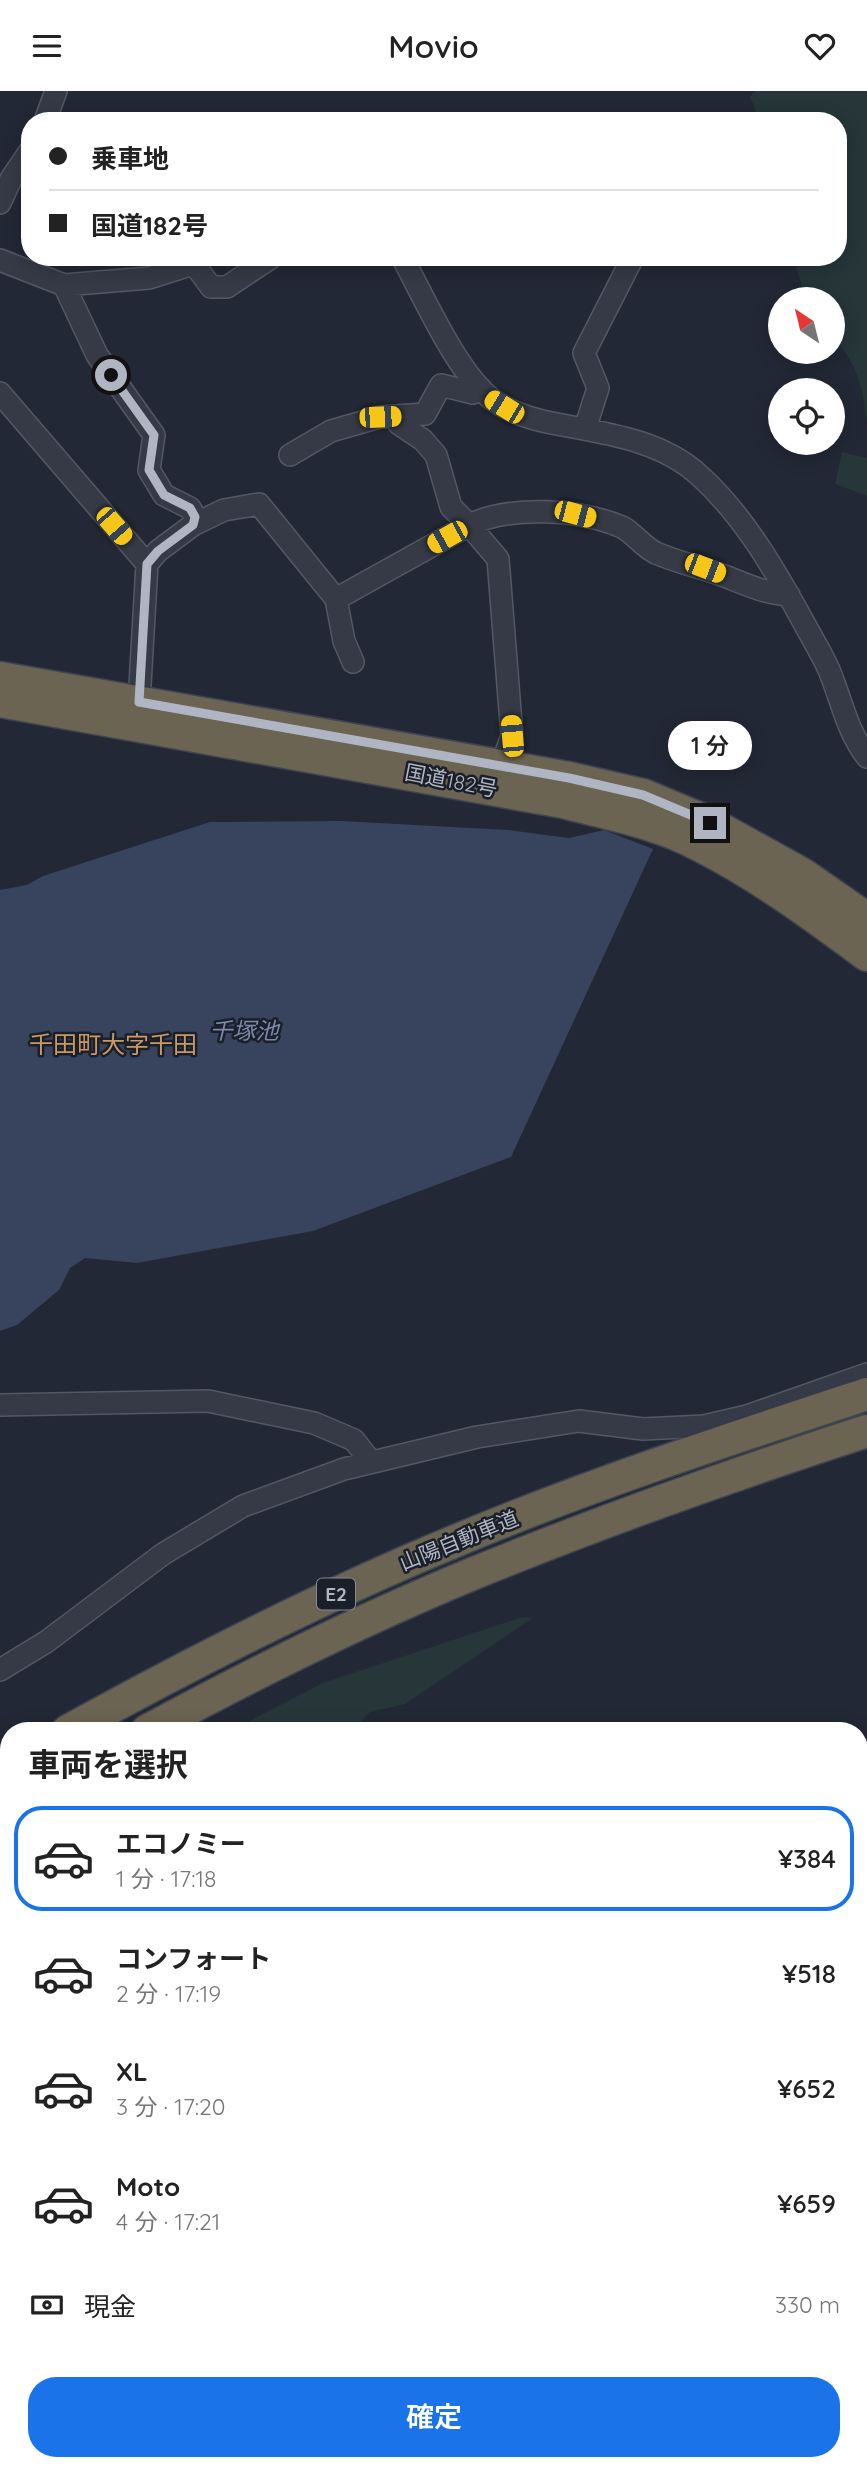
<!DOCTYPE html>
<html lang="ja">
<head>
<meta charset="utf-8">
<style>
	:root { --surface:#fff; --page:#f2f2f2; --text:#222; --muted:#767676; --line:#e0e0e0; --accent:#1a73e8 }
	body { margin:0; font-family:Quicksand,"Noto Sans JP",sans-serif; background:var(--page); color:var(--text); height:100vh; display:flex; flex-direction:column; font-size:26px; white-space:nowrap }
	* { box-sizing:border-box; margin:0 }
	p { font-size:23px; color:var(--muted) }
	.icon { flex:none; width:38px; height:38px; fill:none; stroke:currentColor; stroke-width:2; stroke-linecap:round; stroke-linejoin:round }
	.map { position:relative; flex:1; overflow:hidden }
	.side { position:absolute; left:0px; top:1631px; width:868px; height:749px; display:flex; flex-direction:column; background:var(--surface); border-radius:28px 28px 0 0; box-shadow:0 4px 18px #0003 }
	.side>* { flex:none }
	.top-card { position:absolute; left:21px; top:21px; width:826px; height:154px; border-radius:28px; box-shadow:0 4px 18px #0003; display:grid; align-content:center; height:154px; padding:0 28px; background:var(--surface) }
	.needle { width:46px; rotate:325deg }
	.tools { position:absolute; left:768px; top:196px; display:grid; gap:14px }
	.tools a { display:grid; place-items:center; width:77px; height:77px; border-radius:50%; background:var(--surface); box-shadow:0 4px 18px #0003; font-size:35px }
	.end { position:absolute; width:32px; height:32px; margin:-16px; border:9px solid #afb5c3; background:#111; box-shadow:0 0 0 4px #111 }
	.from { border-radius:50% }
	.bubble { position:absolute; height:49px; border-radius:24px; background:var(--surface); box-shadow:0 4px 18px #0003; font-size:23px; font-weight:600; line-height:49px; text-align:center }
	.car { position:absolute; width:21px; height:42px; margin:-21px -10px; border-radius:9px; box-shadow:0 0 5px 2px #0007; background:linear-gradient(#f5c518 24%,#345 0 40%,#f5c518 0 76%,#345 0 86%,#f5c518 0) }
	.top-card b { display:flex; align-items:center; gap:24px; height:66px; font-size:26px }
	.top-card b+b { border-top:2px solid var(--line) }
	.top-card i { width:18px; height:18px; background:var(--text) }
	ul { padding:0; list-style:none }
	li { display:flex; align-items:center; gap:21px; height:105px; margin:0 14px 10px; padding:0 14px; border:4px solid transparent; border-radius:28px }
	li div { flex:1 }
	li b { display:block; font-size:26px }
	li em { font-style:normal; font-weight:600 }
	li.current { border-color:var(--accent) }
	li>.icon { width:63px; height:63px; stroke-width:1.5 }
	h2 { padding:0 28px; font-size:32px; line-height:84px }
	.pay { display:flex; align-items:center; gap:18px; height:77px; padding:0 28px; font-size:26px }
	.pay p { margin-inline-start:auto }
	.action { display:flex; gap:14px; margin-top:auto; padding:14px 28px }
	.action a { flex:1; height:80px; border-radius:28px; background:var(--accent); color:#fff; font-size:28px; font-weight:600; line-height:80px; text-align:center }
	header { display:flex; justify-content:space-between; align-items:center; height:91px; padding:0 28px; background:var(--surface); font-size:32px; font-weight:600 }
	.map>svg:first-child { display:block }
	.green { fill:#263639 }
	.water { fill:#38445d }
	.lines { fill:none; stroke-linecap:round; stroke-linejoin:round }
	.minor-casing { stroke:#525864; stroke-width:24 }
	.highway-casing { stroke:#3f4550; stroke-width:35 }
	.minor { stroke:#353a46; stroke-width:21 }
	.highway { stroke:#6b6452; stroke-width:32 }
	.route { stroke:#afb5c3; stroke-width:9 }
	.labels { text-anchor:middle; stroke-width:5; stroke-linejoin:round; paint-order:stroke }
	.shield { fill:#1a1f2a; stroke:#828895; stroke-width:2 }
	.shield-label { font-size:19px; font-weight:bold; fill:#afb5c3 }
	.street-label { font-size:21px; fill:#afb5c3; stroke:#1a1f2a }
	.water-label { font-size:23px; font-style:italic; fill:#7a89a9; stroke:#1a1f2a }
	.quarter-label { font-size:24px; fill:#ca9963; stroke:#1a1f2a }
</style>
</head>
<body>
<header><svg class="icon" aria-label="menu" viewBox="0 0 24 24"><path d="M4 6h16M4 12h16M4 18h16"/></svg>Movio<svg class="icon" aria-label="heart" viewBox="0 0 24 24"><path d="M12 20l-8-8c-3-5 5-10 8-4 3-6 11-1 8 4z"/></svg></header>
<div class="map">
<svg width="867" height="2380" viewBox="0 0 867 2380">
	<rect width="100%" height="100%" fill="#222835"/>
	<path class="green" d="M755,0H867V332C863,300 858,271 833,247V208H806L793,166H838V30H761L750,6Z
		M842,361L867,367V405L835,393Z
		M522,1526L533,1527L405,1613L370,1621L353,1640H230L323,1592Z
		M9,1769V2371H859V2024L867,2026V2380H0V1775Z"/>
	<path class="water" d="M341,730L508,739L569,747L604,739L653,758L511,1066L313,1140L137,1172L85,1167L70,1177L59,1199L17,1234L0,1240V799L27,794L43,785L210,731Z"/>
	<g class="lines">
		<defs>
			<path id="minor" d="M45,30L56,0
				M0,112L11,88L30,60
				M189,166L211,196H227L272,166
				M402,166C424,206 458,284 493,309C517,326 544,331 573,336C617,344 666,353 700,385C744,425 775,479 804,532C812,547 822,563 829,579C842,610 846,638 867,666
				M0,169L64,194L149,187L193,173
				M64,194L97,264L154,344L149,379L164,404L190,417L195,426L193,434L158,460L147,473L139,611
				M0,302L147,473
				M398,325L399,333L423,349L436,364L451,416L469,434C512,414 579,418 622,436C634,442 643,456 656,462C679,472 704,477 727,486C747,494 767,503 789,504
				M585,338L598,297L584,262L631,170
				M290,364L331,340L380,326L425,323L441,294L473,302L481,298
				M193,434L224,419L259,413L336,508L344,550L353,571
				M336,508L469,434L498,468L512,645L501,675
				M0,1314L208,1310L314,1332L354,1349L371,1371
				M0,1579L46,1551L163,1463L243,1415L344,1378L477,1346L579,1330L643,1338L704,1335L747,1325L867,1283"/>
			<path id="highway" d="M0,587L569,687L643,704L710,732L802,783L867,828
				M0,610L563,711C609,723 659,732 701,755C760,785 814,825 867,864
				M68,1640C195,1570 324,1504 458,1449C591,1393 730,1348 867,1303
				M147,1640C252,1583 361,1529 472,1483C602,1430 734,1383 867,1340
				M0,1678L9,1673
				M0,1721L9,1715"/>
		</defs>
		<use href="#minor" class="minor-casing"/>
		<use href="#highway" class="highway-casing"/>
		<use href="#minor" class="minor"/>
		<use href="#highway" class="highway"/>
	</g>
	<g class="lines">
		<path class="route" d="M111,284L154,344L149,379L164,404L190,417L195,426L193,434L158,460L147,473L139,611L569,687L643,704L710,732"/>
	</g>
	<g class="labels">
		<rect class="shield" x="317" y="1487.5" width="38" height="31" rx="5"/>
		<g class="shield-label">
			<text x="336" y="1510">E2</text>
		</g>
		<g class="street-label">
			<text transform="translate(451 690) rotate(11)" y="7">国道182号</text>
			<text transform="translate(459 1450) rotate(-22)" y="7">山陽自動車道</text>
		</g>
		<g class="water-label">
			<text x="244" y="948">千塚池</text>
		</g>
		<g class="quarter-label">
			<text x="113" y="962">千田町大字千田</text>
		</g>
	</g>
</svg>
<div class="tools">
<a><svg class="needle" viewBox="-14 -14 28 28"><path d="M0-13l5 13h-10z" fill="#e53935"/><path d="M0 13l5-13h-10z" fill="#767676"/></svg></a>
<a><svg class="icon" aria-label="locate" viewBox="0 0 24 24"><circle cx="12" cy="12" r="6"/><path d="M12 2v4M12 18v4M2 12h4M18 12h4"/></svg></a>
</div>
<i class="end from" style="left:111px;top:284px"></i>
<i class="end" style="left:710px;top:732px"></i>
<div class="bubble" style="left:668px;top:630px;width:84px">1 分</div>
<i class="car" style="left:504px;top:316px;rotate:301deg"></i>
<i class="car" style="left:380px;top:326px;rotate:88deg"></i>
<i class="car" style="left:575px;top:423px;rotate:105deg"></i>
<i class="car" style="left:114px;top:435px;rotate:139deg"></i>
<i class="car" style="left:447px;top:446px;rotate:241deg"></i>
<i class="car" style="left:705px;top:477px;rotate:111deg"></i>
<i class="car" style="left:512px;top:645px;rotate:355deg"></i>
<div class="top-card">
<b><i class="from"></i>乗車地</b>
<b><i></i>国道182号</b>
</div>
<section class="side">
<h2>車両を選択</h2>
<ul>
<li class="current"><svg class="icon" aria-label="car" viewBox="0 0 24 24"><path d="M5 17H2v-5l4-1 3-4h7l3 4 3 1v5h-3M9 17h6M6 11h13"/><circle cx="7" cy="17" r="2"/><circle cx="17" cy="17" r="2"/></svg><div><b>エコノミー</b><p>1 分 · 17:18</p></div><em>¥384</em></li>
<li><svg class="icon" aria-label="car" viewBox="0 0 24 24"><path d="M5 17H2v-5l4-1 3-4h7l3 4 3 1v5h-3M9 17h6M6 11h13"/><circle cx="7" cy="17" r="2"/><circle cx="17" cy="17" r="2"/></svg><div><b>コンフォート</b><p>2 分 · 17:19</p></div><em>¥518</em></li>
<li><svg class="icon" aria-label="car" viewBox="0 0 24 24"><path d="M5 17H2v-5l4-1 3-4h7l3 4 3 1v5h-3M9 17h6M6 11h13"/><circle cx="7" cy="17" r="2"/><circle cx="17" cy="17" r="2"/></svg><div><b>XL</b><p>3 分 · 17:20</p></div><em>¥652</em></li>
<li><svg class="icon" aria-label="car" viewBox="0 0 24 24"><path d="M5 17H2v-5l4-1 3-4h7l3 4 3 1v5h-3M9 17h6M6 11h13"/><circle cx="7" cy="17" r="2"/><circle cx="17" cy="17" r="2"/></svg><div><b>Moto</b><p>4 分 · 17:21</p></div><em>¥659</em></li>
</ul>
<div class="pay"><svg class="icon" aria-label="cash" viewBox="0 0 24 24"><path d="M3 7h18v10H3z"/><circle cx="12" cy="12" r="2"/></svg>現金<p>330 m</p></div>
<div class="action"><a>確定</a></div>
</section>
</div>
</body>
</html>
